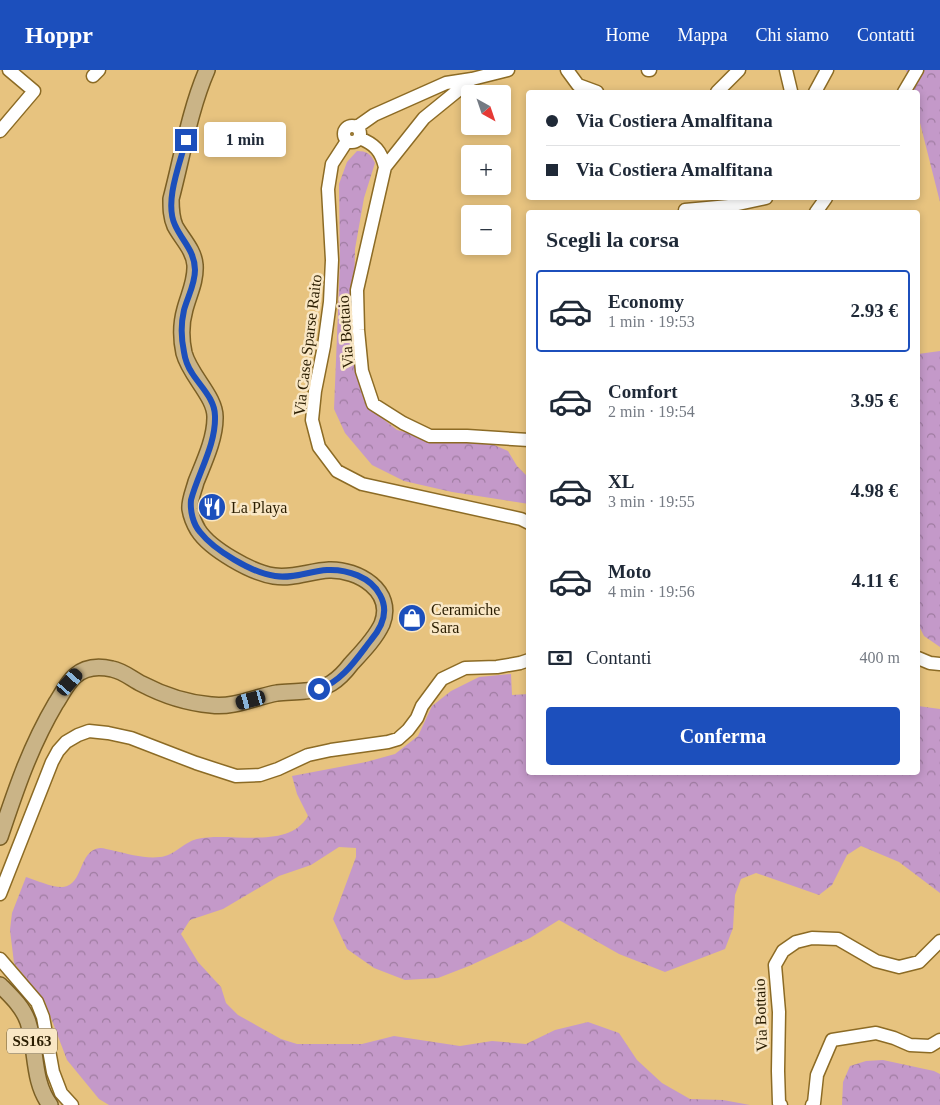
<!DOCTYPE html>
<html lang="it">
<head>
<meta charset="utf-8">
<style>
	:root { --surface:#fff; --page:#f2f2f3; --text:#1f2937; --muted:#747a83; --line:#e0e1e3; --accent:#1c4fbc }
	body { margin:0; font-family:Georgia,serif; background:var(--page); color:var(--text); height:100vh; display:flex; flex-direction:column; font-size:19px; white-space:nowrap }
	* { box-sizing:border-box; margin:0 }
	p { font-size:16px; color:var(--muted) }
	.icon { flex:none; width:28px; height:28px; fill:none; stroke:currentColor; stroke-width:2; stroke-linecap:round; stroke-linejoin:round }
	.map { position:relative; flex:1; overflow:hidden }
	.sheet { position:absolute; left:526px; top:140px; width:394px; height:565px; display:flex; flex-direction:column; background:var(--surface); border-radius:5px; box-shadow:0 2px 8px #0003 }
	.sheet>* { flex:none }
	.top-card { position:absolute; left:526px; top:20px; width:394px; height:110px; border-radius:5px; box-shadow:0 2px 8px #0003; display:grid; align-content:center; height:110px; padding:0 20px; background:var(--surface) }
	.needle { width:32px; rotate:140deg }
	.controls { position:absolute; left:461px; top:15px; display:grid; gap:10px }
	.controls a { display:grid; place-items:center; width:50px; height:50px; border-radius:5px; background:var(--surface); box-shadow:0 2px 8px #0003; font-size:25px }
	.end { position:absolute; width:22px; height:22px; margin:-11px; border:6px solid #1c4fbc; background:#fff; box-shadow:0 0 0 2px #fff }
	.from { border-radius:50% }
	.bubble { position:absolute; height:35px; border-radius:5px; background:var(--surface); box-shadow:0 2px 8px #0003; font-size:16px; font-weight:800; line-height:35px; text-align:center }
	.car { position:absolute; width:15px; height:30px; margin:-15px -8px; border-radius:6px; box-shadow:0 0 4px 1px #0007; background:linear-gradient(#222 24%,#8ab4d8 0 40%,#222 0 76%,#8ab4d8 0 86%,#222 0) }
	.top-card b { display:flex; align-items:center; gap:18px; height:48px; font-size:19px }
	.top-card b+b { border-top:1px solid var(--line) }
	.top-card i { width:12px; height:12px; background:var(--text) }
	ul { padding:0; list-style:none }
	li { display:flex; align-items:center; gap:15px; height:82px; margin:0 10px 8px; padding:0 10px; border:2px solid transparent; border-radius:5px }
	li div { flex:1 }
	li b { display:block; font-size:19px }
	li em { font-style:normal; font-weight:800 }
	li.current { border-color:var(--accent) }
	li>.icon { width:45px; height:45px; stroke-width:1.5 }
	h2 { padding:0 20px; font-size:22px; line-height:60px }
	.pay { display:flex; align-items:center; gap:12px; height:55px; padding:0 20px; font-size:19px }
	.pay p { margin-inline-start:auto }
	.cta { display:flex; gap:10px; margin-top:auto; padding:10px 20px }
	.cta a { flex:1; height:58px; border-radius:5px; background:var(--accent); color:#fff; font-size:20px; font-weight:800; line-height:58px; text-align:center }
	header { display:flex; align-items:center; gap:30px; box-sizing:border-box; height:70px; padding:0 25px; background:var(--accent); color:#fff }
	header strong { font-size:24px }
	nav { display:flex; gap:28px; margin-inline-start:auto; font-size:18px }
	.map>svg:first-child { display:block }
	.forest { fill:url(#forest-crowns) }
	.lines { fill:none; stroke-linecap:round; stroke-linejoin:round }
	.minor-casing { stroke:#8c6b25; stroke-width:15 }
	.major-casing { stroke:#7b5f24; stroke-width:18 }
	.minor { stroke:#fff; stroke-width:12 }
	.major { stroke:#cab487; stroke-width:15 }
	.route { stroke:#1c4fbc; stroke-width:6 }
	.labels { text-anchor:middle; stroke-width:5; stroke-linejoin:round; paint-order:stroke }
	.shield { fill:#f9e7c5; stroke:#685a3c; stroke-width:1 }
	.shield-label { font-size:15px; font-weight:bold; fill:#2a1d01 }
	.street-label { font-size:16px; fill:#2a1d01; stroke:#f9e7c5 }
	.poi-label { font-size:16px; fill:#2a1d01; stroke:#f9e7c5; text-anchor:start }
</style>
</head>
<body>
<header>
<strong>Hoppr</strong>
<nav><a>Home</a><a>Mappa</a><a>Chi siamo</a><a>Contatti</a></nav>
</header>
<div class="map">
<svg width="940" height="1035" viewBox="0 0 940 1035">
	<defs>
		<pattern id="forest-crowns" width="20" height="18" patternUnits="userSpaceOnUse" patternTransform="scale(1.25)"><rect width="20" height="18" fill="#c499c9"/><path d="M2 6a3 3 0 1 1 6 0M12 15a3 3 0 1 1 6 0" fill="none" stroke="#9f7ca1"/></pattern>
	</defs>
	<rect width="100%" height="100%" fill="#e7c37f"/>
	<path class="forest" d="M906,0H940V132L918,45V22H912Z
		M357,81C367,81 371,84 375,93L364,128L355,179L354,229L357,292L377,344L397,360L446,372L492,374L508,381L517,396L529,408V434L452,422L404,411L372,395L345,363L334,339L340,192L339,114L347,92Z
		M940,281V577L924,566L918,554V284Z
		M511,604L512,625L529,624V702H918V636L940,639V823L899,792L861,776L847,785L832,815L819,825L756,803L741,809L735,825L733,858L725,879L665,902L619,884L559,850L530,868L469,896L438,908L405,910L374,898L347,879L333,849L356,787V778L339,777L311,795L279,806L223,839L190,850L181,864L198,892L221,917L226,933L238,945L281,969L297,974H362L394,966L460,976L492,971L526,974L555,960L588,952L619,963L637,990L662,1013L690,1029L723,1030L750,1035H109L99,1029L67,990L45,932L14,893L10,860L12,843L26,807C35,810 54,818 63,817C84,815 78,780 100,778C104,778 110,780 115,781C129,784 145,789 160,787C174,786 184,772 197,769C230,761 288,781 308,746L297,724L292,706L366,692L395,684L418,666L432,636L451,621L479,607Z
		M883,990L934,1001L940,1004V1035H842L843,1012L850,996L866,991Z"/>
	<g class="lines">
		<defs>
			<path id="minor" d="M567,0L578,15L597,22
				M648,0H650
				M786,0L791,21L790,22
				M93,6L99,0
				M717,22L739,0
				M815,22L827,0
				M904,22L917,0
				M344 64a8 8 0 1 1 16 0a8 8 0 1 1-16 0Z
				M357,57L374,45L446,13L472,9L508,0
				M0,61L34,21L9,0
				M359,68C375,74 381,81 385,97L357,220L358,260L362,301L373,334L403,353L430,366H467L529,370
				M347,71L332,94L328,119L332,190L330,232L324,276L315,321L312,350L319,377L337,401L362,414L521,449L529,453
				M385,97L424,48L472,9
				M685,142V140L729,136L766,128
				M816,142L826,128
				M918,588L930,593L940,594
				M0,824L52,692L58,681L66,672L78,665L89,661L108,663L131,668L196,693L236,706L260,705L278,699L308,685L331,680L388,672L398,669L408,660L417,648L422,636L442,609L465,598L497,597L520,593L529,590
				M0,889L37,932L43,947L53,1002L61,1023L72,1035
				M781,1035L779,1033L778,1001L779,942L775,895L783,881L796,872L812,868L838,869L876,891L899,897L919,892L940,871
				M812,1035L814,1033L817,1005L832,970L876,963L894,968L910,975L930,976L940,970"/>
			<path id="major" d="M0,767C16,719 30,677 56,633C62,624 67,613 75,606C85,597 99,596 112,599C123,601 132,609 142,614C163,625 188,633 211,635C234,638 255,627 277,623C286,622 296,622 305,621C326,620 339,610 351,594C362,582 375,569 382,554C395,521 358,499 329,500C310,501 293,509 274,506C252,503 210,479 198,460C195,455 191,445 190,439C189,431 194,420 196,412C204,392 215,369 215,348C216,327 190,306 184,283C181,269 181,253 185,239C189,224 196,211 195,195C194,180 182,169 175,156C171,147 171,138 171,129C182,87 190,39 207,0
				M0,915C11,926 23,937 28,952C37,980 32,1011 50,1035"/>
		</defs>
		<use href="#minor" class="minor-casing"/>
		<use href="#major" class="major-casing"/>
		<use href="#minor" class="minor"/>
		<use href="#major" class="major"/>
	</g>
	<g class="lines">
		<path class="route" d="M186,70C180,93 164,132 175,155C182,171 195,181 195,200C195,214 188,226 184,240C181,253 181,268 184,282C185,289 188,297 192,303C200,316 215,329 215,346C216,375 198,403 191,430C190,441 193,454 200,462C214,480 252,503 275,506C293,509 310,501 327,500C347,499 371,507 380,525C389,541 382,557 371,570C357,588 342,612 319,619"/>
	</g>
	<defs>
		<symbol id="restaurant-disc" viewBox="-11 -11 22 22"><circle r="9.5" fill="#1c4fbc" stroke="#f9e7c5"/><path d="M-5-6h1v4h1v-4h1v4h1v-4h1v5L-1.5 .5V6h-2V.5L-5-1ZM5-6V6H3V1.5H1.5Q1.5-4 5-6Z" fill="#fff"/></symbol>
		<symbol id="shop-disc" viewBox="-11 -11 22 22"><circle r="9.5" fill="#1c4fbc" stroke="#f9e7c5"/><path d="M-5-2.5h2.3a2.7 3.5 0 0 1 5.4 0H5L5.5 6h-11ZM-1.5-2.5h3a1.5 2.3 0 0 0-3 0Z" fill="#fff"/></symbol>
	</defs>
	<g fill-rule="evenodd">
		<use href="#restaurant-disc" x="196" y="421" width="32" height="32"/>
		<use href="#shop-disc" x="396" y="532" width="32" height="32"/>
	</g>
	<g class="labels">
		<rect class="shield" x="7" y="958.5" width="50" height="25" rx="4"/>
		<g class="shield-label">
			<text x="32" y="976">SS163</text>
		</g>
		<g class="street-label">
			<text transform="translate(345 262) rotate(-94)" y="6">Via Bottaio</text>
			<text transform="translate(307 275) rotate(-83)" y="6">Via Case Sparse Raito</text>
			<text transform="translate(760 945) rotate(-92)" y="6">Via Bottaio</text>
		</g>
		<g class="poi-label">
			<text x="231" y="443">La Playa</text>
			<text x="431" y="545">Ceramiche<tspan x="431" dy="18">Sara</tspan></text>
		</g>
	</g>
</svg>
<div class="controls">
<a><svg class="needle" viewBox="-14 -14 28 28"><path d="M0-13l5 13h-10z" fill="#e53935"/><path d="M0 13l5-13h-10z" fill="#747a83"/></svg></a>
<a>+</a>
<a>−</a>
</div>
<i class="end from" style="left:319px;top:619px"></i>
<i class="end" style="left:186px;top:70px"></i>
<div class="bubble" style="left:204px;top:52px;width:82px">1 min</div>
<i class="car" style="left:70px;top:612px;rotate:41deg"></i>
<i class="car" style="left:251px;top:630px;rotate:255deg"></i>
<div class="top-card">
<b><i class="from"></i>Via Costiera Amalfitana</b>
<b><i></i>Via Costiera Amalfitana</b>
</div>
<section class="sheet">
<h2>Scegli la corsa</h2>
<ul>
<li class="current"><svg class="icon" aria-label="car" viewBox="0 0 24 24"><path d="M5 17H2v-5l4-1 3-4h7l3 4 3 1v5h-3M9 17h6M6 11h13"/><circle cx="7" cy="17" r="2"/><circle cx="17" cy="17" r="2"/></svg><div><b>Economy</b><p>1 min · 19:53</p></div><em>2.93 €</em></li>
<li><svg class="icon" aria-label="car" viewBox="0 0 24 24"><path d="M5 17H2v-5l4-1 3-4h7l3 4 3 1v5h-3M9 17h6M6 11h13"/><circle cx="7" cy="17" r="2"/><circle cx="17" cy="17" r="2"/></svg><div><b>Comfort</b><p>2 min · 19:54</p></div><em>3.95 €</em></li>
<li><svg class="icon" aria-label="car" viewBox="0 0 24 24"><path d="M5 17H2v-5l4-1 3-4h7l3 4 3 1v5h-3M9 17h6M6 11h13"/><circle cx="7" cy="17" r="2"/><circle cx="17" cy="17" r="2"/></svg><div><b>XL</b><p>3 min · 19:55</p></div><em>4.98 €</em></li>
<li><svg class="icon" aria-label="car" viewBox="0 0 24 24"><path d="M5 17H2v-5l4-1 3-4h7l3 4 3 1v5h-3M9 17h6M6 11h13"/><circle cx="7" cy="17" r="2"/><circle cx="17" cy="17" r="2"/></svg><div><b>Moto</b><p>4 min · 19:56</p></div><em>4.11 €</em></li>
</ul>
<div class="pay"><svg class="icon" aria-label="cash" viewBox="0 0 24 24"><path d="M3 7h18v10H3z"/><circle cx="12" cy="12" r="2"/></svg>Contanti<p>400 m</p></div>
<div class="cta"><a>Conferma</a></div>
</section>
</div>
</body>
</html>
